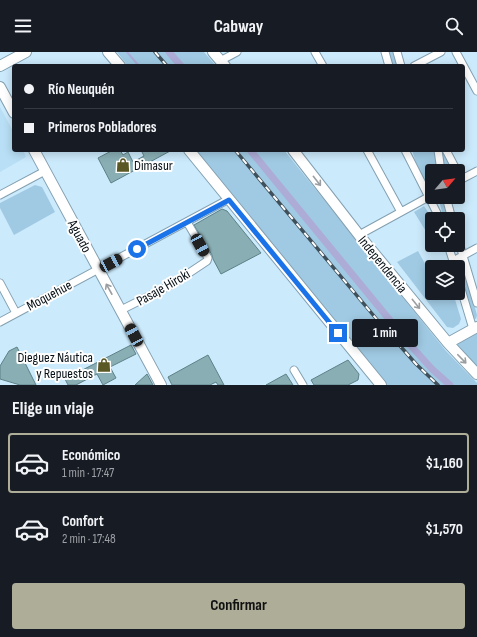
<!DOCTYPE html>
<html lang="es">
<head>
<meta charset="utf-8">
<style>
	:root { --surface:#171b24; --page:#242831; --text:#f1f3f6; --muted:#9ea1a6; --line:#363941; --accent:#adad98 }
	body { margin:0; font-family:"Sofia Sans Condensed",sans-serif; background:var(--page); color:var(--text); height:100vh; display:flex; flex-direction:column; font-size:15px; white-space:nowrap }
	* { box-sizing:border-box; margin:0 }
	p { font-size:13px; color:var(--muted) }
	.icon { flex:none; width:22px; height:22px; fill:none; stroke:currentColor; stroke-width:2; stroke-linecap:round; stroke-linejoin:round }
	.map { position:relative; height:333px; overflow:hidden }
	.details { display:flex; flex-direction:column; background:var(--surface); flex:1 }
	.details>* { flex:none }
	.guide { position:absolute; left:12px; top:12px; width:453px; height:88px; border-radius:4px; box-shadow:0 2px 10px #0003; display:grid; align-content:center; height:88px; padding:0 12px; background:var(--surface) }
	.needle { width:26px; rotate:61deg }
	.tools { position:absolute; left:425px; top:112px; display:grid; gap:8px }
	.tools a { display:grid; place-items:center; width:40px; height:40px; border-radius:4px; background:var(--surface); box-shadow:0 2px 10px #0003; font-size:20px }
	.end { position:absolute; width:18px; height:18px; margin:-9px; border:5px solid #1a73e8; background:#fff; box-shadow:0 0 0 2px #fff }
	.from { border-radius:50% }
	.bubble { position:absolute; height:28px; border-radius:4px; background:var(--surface); box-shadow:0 2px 10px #0003; font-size:13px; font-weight:700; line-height:28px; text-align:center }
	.car { position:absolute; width:12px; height:24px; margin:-12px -6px; border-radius:5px; box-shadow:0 0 3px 1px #0007; background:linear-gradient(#222 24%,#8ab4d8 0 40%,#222 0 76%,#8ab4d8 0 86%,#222 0) }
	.guide b { display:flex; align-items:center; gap:14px; height:38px; font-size:15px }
	.guide b+b { border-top:1px solid var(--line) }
	.guide i { width:10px; height:10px; background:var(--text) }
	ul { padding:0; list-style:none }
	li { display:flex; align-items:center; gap:12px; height:60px; margin:0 8px 6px; padding:0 4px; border:2px solid transparent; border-radius:4px }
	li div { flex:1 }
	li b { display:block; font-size:15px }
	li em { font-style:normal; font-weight:700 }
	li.on { border-color:var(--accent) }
	li>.icon { width:36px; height:36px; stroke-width:1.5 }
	h2 { padding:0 12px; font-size:18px; line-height:48px }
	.cta { display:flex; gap:8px; margin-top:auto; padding:8px 12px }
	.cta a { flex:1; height:46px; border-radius:4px; background:var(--accent); color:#111; font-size:16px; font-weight:700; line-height:46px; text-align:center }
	header { display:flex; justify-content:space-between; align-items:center; height:52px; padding:0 12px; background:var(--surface); font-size:18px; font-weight:700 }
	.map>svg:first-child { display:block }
	.built { fill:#b8dff5 }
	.green { fill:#a0cae3 }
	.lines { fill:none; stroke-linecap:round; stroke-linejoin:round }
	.stream { stroke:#acacd7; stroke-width:2 }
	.canal { stroke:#acacd7; stroke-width:7 }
	.building { fill:#89afb5; stroke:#5d8187 }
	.street-casing { stroke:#83a0b1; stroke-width:9 }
	.secondary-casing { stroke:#83a0b1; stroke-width:12 }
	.street { stroke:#fff; stroke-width:7 }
	.secondary { stroke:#fff; stroke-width:10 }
	.rail-casing { stroke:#40505a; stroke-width:3.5 }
	.rail { stroke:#fff; stroke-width:2; stroke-dasharray:6; stroke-linecap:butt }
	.oneway { stroke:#9b9fa1 }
	.route { stroke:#1a73e8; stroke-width:5 }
	.labels { text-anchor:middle; stroke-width:4; stroke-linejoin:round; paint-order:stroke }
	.poi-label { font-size:14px; fill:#040e14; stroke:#fff; text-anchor:start }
	.street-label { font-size:14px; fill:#040e14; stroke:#fff }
</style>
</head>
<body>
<header><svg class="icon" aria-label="menu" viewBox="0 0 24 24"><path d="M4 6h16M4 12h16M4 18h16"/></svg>Cabway<svg class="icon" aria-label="search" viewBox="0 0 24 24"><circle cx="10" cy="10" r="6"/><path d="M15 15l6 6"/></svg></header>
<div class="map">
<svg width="477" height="333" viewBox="0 0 477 333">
	<rect width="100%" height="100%" fill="#cbeafc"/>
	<path class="built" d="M0,55L14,81V98H23L26,105L0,120Z"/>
	<path class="green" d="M117,0H204L216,14H128Z
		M389,0H394L398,14H393Z
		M196,98H284L446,299L477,331V333H387Z
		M412,98H434L438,119H432V139L429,137L416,111Z
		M441,98H442L454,119H443Z
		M35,133L42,135L55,160L14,183L0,156V151Z
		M438,145H442L449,167H444Z
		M424,154C430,162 432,168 432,178L427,181L414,160Z
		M418,199L430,221L432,220V241H453L461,267L459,272L453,276L447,275L397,210Z
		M460,212L463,213L477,263L476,267L473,266L458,214Z
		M477,280V317L458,294V290Z"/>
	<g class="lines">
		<path class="stream" d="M127,0L139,14"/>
		<path class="canal" d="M169,0L181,14
			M250,98L412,295L432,317L450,333"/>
	</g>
	<path class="building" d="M113,98H120L123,103L128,100L133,110L144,104L141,98H172L111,131L98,106Z
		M222,157L227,159L261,201L221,222L213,207L212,203L194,173Z
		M131,293L136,302L110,315L116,326L103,333L97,322L76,333H68L65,327Z
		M17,295L36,333H20L0,327V314L9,299Z
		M208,303L224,333H218L216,330L210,333H172L168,325Z
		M348,308L359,322L358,328L348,333H314L311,328Z
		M147,322L153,333H135Z
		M286,322L293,333H266Z"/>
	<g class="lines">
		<defs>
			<path id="street" d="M315,0L323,14
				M385,0L389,14
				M397,0L401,14
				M456,0L477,39
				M220,9L237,0
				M414,14L441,0
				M367,98L401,160
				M405,98L440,167
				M438,98L441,119
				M446,98L457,119
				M458,129L477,119
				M0,143L45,119
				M446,145L452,167
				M359,183L432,143
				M458,187L477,251
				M448,193L455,215
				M453,209L477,196
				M458,227L473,277
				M0,231L16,261
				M121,258L171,233L207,209L208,206L187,170
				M0,270L229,147
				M294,318L303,333"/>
			<path id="secondary" d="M108,0L120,14
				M213,0L225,14
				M0,14L26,0
				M0,35L14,61
				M34,98L161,333
				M189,98L381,333
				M293,98L359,183L448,291L477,322
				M448,291L477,275"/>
		</defs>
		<use href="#street" class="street-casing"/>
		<use href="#secondary" class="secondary-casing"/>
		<use href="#street" class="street"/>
		<use href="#secondary" class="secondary"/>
		<defs>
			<path id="rail" d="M155,0L167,14
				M235,98L379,270L416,312L438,333"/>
		</defs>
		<use href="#rail" class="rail-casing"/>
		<use href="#rail" class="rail"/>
	</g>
	<defs><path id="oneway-shaft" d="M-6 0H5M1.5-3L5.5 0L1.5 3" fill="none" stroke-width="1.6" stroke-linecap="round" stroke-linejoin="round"/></defs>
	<g class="oneway">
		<use href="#oneway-shaft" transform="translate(317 129) rotate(52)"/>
		<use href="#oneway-shaft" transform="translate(109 237) rotate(-119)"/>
		<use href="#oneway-shaft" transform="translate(416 252) rotate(51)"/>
		<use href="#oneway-shaft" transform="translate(462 307) rotate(46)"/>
	</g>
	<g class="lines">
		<path class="route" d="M137,197L229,148L338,281"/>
	</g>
	<defs>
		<symbol id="shop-bare" viewBox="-9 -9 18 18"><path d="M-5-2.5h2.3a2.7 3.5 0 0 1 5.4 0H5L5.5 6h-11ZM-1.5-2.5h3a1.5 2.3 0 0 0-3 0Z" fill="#5a5825" stroke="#fff" stroke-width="2.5" paint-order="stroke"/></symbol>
	</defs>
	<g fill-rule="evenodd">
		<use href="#shop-bare" x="113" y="103" width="20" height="20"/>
		<use href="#shop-bare" x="94" y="303" width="20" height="20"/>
	</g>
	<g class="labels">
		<g class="poi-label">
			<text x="134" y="118">Dimasur</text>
			<text x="93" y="310" text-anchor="end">Dieguez Náutica<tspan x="93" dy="16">y Repuestos</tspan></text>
		</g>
		<g class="street-label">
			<text transform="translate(80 184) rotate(62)" y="5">Aguado</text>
			<text transform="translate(383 212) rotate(51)" y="5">Independencia</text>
			<text transform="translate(163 235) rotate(-30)" y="5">Pasaje Hiroki</text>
			<text transform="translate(49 243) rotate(-28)" y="5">Moquehue</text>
		</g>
	</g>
</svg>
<div class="tools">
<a><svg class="needle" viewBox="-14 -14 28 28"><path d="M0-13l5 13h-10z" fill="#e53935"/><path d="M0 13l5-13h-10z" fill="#9ea1a6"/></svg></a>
<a><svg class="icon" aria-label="locate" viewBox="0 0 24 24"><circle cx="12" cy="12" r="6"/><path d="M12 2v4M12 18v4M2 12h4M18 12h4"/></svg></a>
<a><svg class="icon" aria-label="layers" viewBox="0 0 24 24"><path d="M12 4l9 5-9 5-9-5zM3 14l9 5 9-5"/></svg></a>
</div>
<i class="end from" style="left:137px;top:197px"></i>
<i class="end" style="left:338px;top:281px"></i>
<div class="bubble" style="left:352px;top:267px;width:66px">1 min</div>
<i class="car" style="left:200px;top:193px;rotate:151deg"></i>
<i class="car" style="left:111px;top:211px;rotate:62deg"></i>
<i class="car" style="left:134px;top:283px;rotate:332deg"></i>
<div class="guide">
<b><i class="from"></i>Río Neuquén</b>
<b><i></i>Primeros Pobladores</b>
</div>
</div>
<section class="details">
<h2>Elige un viaje</h2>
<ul>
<li class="on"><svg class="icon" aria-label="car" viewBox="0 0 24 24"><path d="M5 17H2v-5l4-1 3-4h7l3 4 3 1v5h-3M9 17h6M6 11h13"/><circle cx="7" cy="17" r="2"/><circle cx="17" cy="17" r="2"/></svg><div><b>Económico</b><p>1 min · 17:47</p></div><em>$1,160</em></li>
<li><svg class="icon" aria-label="car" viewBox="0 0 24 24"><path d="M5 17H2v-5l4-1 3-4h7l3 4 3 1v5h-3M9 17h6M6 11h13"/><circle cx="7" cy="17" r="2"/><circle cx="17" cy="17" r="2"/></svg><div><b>Confort</b><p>2 min · 17:48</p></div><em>$1,570</em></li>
</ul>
<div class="cta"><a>Confirmar</a></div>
</section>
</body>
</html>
